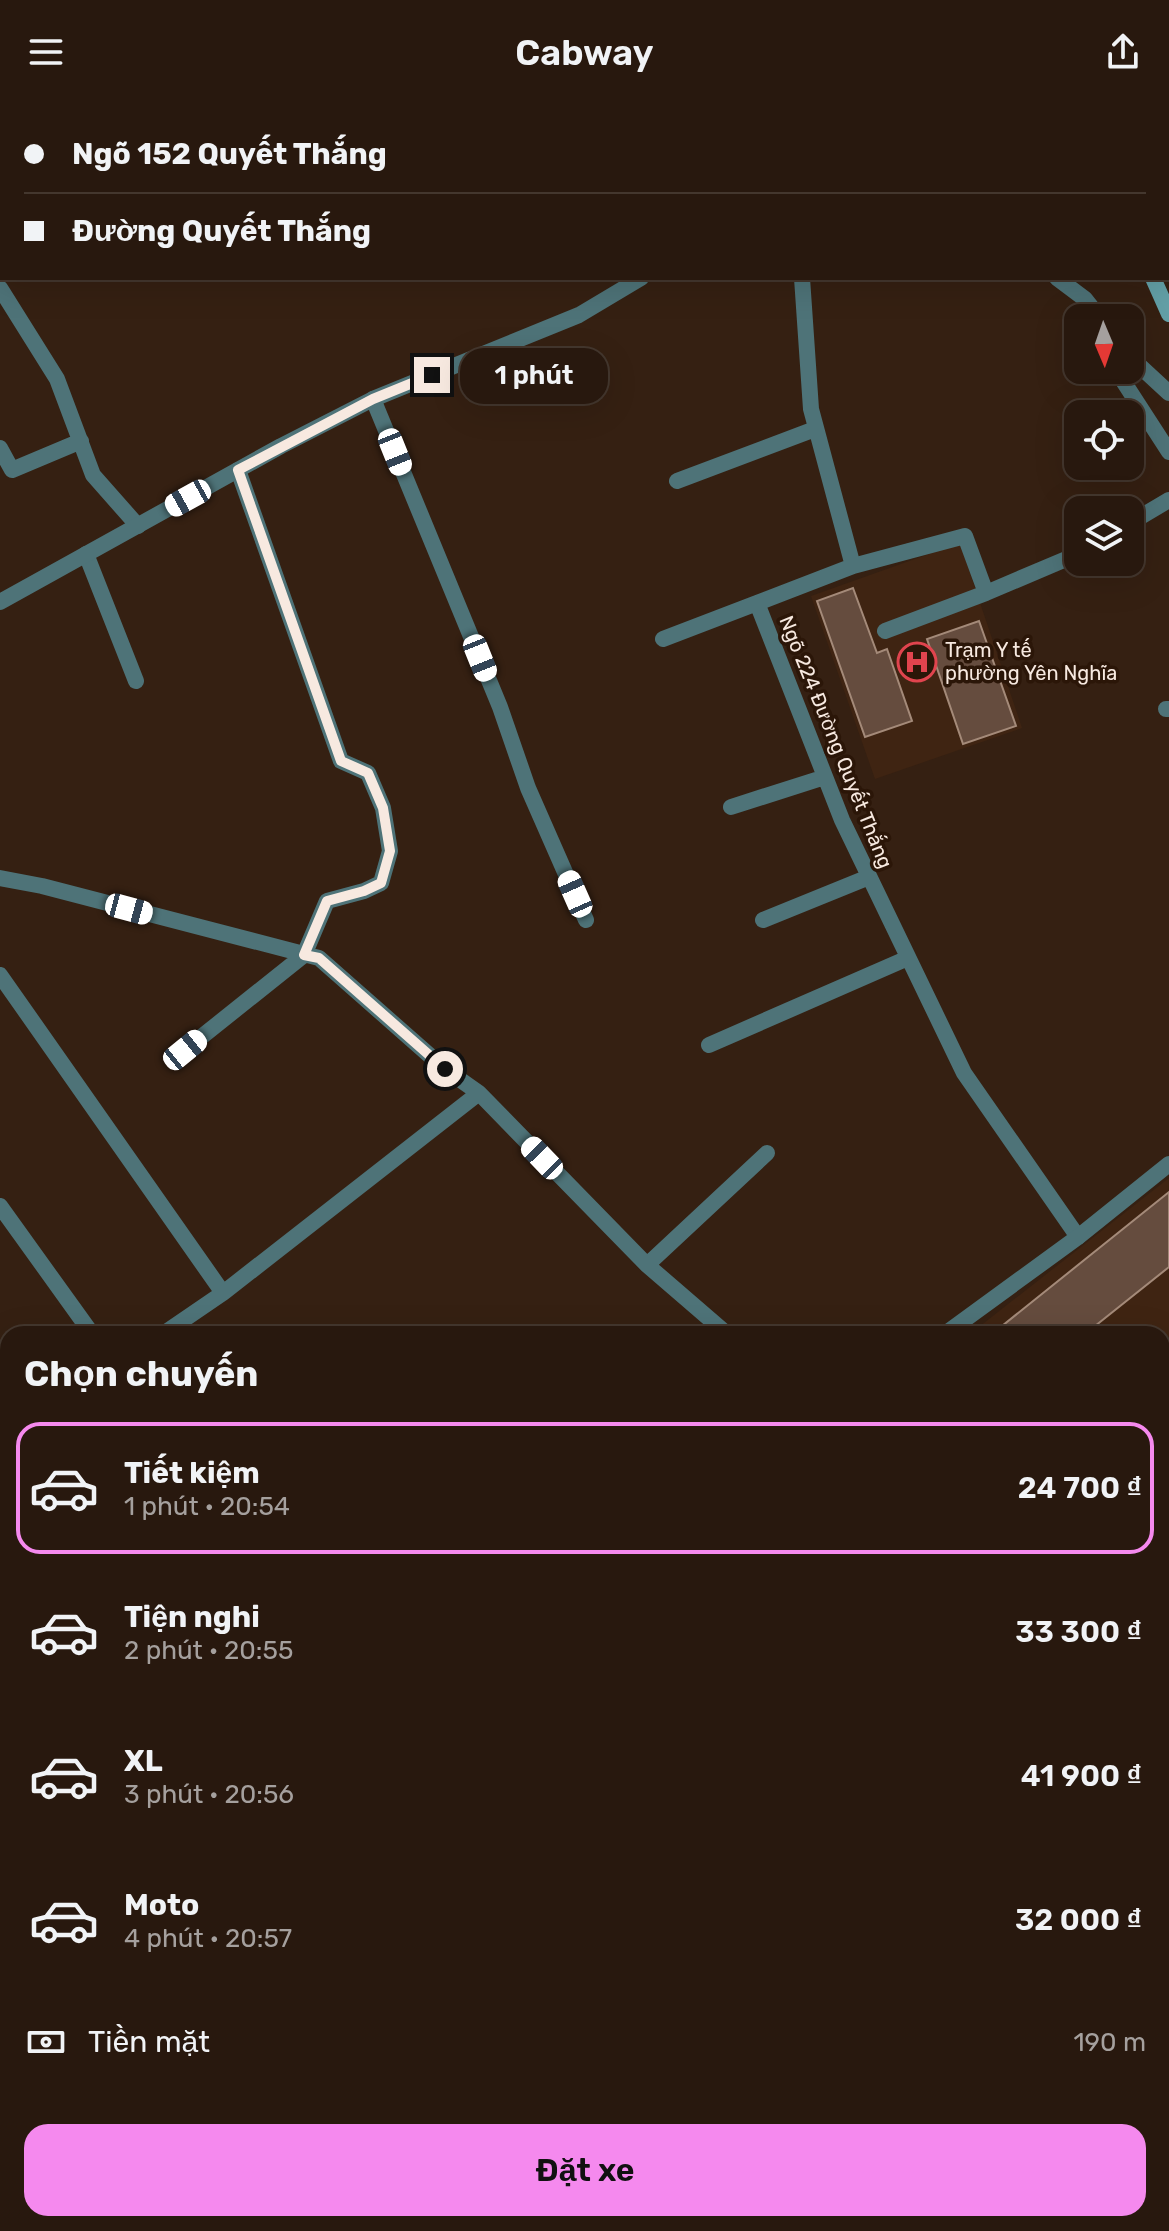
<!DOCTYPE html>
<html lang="vi">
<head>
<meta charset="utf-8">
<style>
	:root { --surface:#28180e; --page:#34251c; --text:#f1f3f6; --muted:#a5a09e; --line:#44372e; --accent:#f589ee }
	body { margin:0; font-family:Rubik,sans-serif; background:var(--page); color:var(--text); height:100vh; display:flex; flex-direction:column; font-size:30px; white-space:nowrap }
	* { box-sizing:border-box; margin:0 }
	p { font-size:26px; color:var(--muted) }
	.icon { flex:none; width:44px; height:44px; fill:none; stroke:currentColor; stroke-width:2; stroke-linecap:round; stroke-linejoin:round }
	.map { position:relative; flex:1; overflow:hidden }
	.details { position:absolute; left:0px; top:1222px; width:1170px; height:906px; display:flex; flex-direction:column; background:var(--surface); border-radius:24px 24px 0 0; box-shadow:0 8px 32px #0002,0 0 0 2px var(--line) }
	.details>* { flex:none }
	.guide { position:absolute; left:0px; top:0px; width:1170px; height:176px; box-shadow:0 8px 32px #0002,0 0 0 2px var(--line); display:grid; align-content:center; height:176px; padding:0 24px; background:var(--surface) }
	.needle { width:52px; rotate:178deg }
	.controls { position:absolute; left:1064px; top:200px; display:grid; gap:16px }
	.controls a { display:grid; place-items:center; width:80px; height:80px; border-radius:16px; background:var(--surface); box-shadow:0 8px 32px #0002,0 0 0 2px var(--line); font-size:40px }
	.end { position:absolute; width:36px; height:36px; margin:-18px; border:10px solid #f7e9e0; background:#111; box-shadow:0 0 0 4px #111 }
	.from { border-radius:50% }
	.bubble { position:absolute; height:56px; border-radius:24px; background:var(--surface); box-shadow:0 8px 32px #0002,0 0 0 2px var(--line); font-size:26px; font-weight:600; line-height:56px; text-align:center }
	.car { position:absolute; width:24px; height:48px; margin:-24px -12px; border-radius:10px; box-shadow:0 0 6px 2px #0007; background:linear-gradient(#fff 24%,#345 0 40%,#fff 0 76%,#345 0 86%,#fff 0) }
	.guide b { display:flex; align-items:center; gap:28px; height:76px; font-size:30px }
	.guide b+b { border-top:2px solid var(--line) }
	.guide i { width:20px; height:20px; background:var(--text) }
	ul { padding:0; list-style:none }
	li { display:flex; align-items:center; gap:24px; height:132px; margin:0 16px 12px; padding:0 8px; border:4px solid transparent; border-radius:24px }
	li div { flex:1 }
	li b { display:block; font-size:30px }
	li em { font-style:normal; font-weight:600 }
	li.selected { border-color:var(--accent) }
	li>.icon { width:72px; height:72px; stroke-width:1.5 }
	h2 { padding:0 24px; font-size:36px; line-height:96px }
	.pay { display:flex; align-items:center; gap:20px; height:88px; padding:0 24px; font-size:30px }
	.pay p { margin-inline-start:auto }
	.button { display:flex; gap:16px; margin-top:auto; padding:16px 24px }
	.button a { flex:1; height:92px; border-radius:24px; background:var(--accent); color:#111; font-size:32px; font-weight:600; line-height:92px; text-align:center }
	header { display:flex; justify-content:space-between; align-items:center; height:104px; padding:0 24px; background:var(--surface); font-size:36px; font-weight:600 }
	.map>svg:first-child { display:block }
	.built { fill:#3f2412 }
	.pitch { fill:#00402c }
	.building { fill:#654c3e; stroke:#a48a79; stroke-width:2 }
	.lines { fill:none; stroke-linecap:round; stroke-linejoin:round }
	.service { stroke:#4e7378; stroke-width:16 }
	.minor { stroke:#4e7378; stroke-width:16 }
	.tertiary { stroke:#4e7378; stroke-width:16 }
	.secondary { stroke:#63a0a7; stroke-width:16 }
	.route { stroke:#f7e9e0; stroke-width:10 }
	.labels { text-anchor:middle; stroke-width:7; stroke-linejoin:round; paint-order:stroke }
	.poi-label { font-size:20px; fill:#f7e9e0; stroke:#2b1608; text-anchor:start }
	.street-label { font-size:20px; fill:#f7e9e0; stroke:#2b1608 }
</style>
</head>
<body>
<header><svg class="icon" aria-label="menu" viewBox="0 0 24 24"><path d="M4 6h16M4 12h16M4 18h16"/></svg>Cabway<svg class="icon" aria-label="share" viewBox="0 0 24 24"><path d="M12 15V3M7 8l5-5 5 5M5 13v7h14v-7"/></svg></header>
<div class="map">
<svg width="1169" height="2127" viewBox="0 0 1169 2127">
	<rect width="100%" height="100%" fill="#352012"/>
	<path class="built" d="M960,439L1022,624L875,675L811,492Z
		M1169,1074V1558L1162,1563V1230H970Z"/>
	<path class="pitch" d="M1169,1473V1533L1162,1538V1479Z"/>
	<path class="building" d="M853,484L877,549L887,545L912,617L865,633L817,497Z
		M979,517L1016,622L963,640L927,535Z
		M1169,1088V1163L1085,1230H992Z
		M1169,1941V2048L1165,2051L1162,2047V1946Z"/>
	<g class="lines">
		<path class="service" d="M353,0L354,2
			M289,2L292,0
			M1168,12L1169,11
			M1168,144L1169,150
			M802,174L811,305L853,462L757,499L842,716L964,969L1078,1133
			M0,184L57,275L93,371L138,422
			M1116,266L1169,348
			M373,295L500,603L528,684L586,816
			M0,344L12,366L81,337
			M677,377L815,325
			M1130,419L1169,396
			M86,450L136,577
			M853,462L965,432L986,489
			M885,527L986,489L1078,450
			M663,535L757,499
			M1166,605H1169
			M731,703L825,673
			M0,774L42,782L319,854L445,965L479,989L647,1161L727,1230
			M763,816L869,773
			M0,871L223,1189
			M709,941L908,854
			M185,946L304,851L327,797L364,787L381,779L390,747L383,704L368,669L341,657L238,366
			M0,1102L92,1230
			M647,1161L767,1049
			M163,1230L223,1189L479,989
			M1162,1577L1169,1574
			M1162,1691L1169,1699
			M1158,2127L1169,2120"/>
		<path class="minor" d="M662,0L664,2
			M969,0L970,2
			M992,0L993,2
			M945,1230L1078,1133L1169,1060
			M1118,2120L1122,2127"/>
		<path class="tertiary" d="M1057,174L1085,195L1100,214
			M1130,253L1169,289
			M0,498L281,342L373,295L579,211L641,174"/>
		<path class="secondary" d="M1077,0L1078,2
			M1153,174L1169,210
			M1162,1760L1169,1755
			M531,2127L561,2120
			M597,2127L601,2120"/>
	</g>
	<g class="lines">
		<path class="route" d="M432,271L373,295L238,366L341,657L368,669L383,704L390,747L381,779L364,787L327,797L304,851L319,854L445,965"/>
	</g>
	<defs>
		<symbol id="hospital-ring" viewBox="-11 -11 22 22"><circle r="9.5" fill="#2b1608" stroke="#e0444e" stroke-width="1.5"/><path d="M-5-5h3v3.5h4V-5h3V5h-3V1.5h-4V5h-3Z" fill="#e0444e"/></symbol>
	</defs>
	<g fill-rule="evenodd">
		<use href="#hospital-ring" x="895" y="536" width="44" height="44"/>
	</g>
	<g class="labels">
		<g class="poi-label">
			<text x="945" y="553">Trạm Y tế<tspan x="945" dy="23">phường Yên Nghĩa</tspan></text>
		</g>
		<g class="street-label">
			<text transform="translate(836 638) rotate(68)" y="7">Ngõ 224 Đường Quyết Thắng</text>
		</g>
	</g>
</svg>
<div class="controls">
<a><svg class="needle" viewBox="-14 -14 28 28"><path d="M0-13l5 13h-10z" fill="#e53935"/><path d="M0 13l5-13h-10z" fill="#a5a09e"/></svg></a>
<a><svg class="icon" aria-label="locate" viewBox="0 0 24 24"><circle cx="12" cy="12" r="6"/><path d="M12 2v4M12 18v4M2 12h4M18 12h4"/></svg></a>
<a><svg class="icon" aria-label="layers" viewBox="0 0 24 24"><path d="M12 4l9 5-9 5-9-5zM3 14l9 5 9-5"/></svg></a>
</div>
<i class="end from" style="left:445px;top:965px"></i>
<i class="end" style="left:432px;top:271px"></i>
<div class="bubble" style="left:460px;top:244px;width:148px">1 phút</div>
<i class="car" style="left:395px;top:348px;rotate:158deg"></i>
<i class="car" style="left:188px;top:394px;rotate:241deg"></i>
<i class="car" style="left:480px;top:554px;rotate:158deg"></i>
<i class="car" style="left:575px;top:790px;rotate:336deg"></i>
<i class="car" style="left:129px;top:805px;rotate:105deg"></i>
<i class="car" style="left:185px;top:946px;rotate:51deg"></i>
<i class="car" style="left:542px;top:1054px;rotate:316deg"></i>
<div class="guide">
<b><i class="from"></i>Ngõ 152 Quyết Thắng</b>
<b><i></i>Đường Quyết Thắng</b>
</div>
<section class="details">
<h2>Chọn chuyến</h2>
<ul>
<li class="selected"><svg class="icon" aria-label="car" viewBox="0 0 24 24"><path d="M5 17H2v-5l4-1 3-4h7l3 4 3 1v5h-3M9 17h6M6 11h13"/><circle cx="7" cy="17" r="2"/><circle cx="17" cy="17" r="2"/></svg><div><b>Tiết kiệm</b><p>1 phút · 20:54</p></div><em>24 700 ₫</em></li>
<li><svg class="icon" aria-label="car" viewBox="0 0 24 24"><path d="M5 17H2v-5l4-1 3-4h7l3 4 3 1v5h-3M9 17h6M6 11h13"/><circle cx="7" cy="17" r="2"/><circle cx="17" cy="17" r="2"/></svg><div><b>Tiện nghi</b><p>2 phút · 20:55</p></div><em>33 300 ₫</em></li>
<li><svg class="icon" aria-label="car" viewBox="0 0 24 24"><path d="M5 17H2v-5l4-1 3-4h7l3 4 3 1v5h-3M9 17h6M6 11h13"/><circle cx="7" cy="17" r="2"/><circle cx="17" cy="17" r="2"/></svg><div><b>XL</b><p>3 phút · 20:56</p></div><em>41 900 ₫</em></li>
<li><svg class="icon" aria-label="car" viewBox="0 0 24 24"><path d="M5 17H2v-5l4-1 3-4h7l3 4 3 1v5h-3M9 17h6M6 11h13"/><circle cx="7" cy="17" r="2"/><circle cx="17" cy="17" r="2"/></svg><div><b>Moto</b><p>4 phút · 20:57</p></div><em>32 000 ₫</em></li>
</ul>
<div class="pay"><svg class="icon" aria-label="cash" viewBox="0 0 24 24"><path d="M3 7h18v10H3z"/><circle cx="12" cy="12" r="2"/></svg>Tiền mặt<p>190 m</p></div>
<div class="button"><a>Đặt xe</a></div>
</section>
</div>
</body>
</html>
